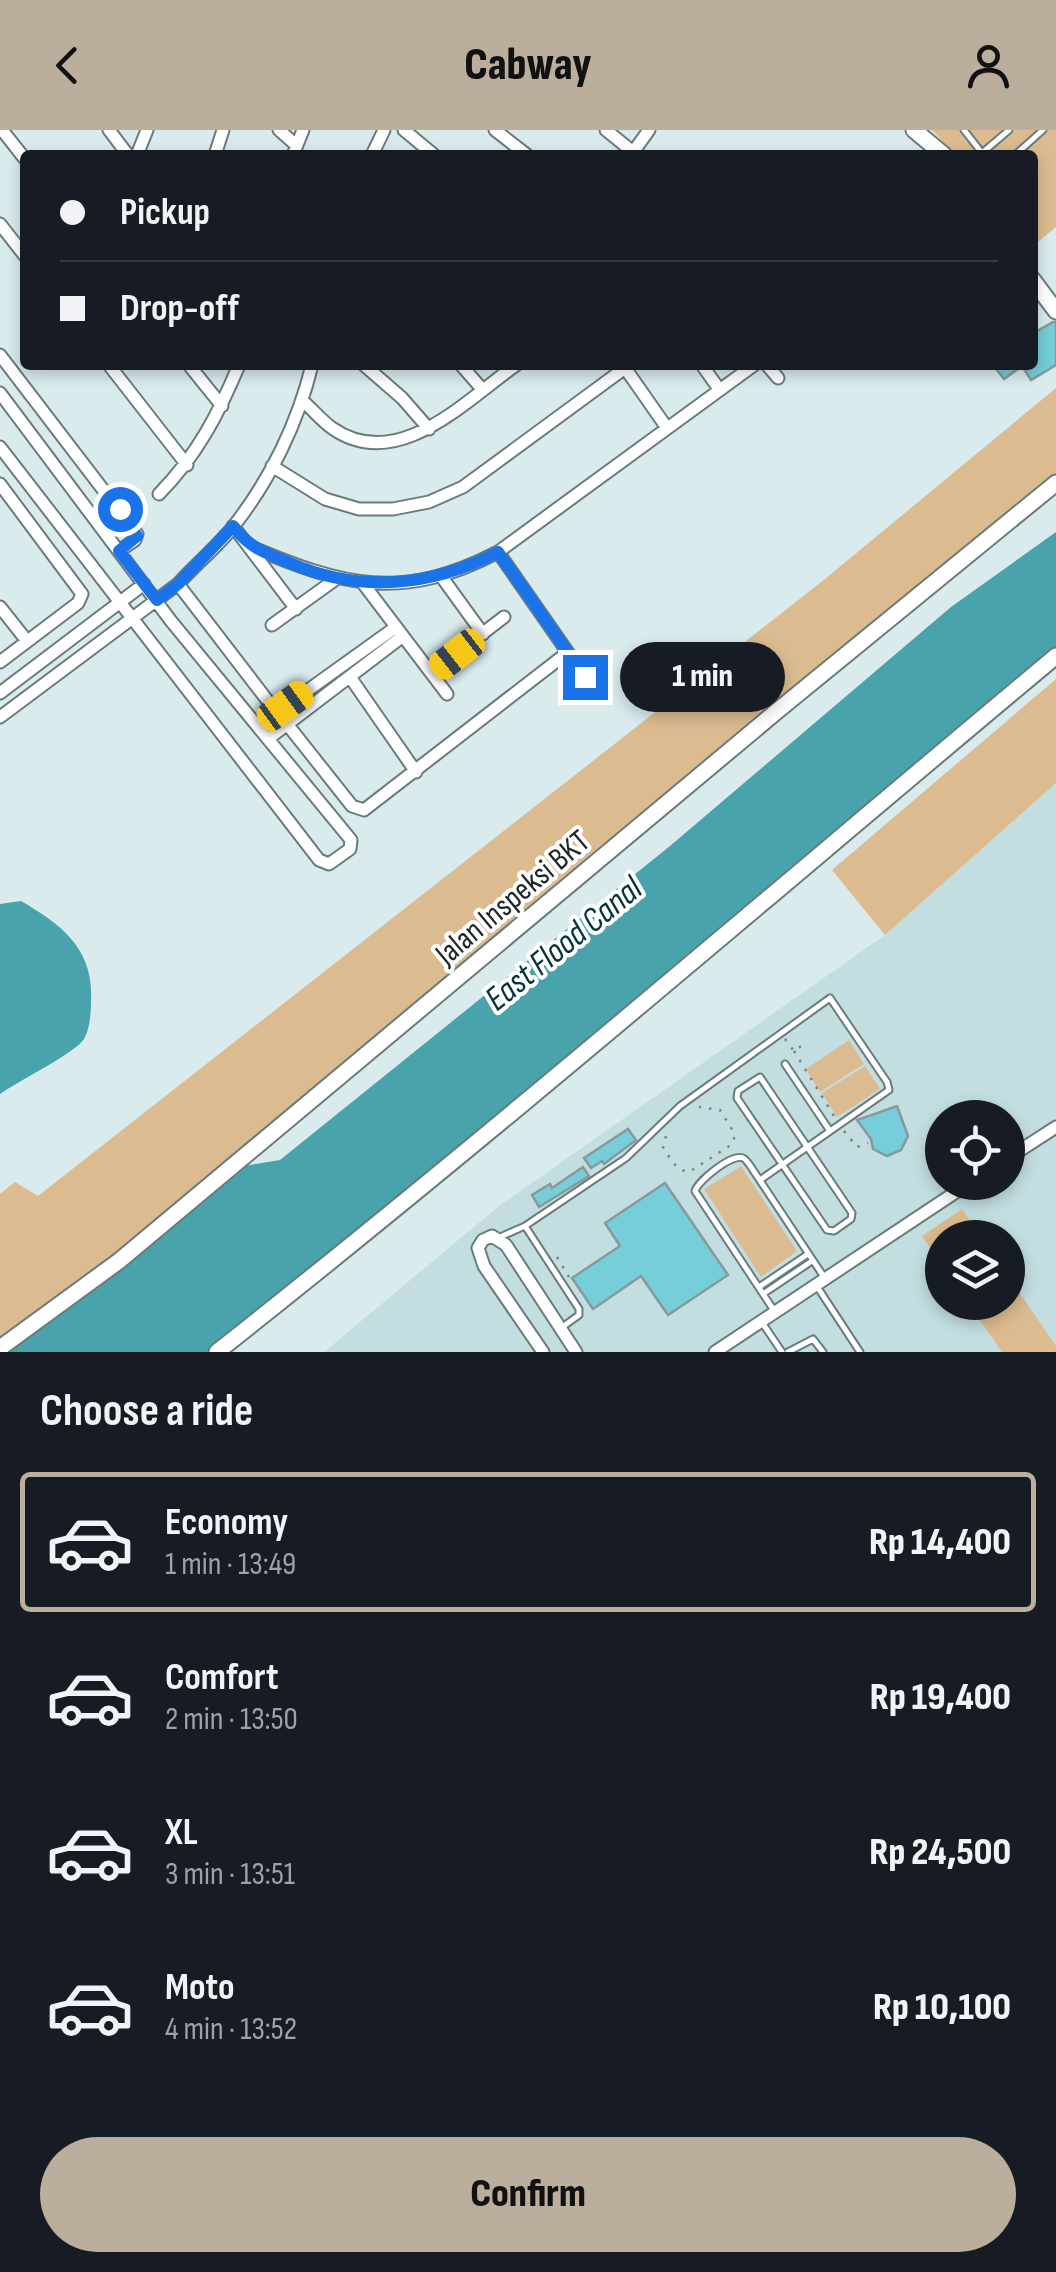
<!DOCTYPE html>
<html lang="en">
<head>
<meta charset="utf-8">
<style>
	:root { --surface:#171b24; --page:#242831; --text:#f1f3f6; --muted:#9ea1a6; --line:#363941; --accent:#bbae9c }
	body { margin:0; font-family:"Sofia Sans Condensed",sans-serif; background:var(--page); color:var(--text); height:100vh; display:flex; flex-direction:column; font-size:38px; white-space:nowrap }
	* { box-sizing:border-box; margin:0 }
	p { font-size:32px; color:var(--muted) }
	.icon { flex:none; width:55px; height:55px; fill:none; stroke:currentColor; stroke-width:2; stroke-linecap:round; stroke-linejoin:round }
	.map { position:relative; height:1222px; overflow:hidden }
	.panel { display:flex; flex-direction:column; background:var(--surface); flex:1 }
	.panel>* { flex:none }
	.hud { position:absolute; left:20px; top:20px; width:1018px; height:220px; border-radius:10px; box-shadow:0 5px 15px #0003; display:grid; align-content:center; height:220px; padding:0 40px; background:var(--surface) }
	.tools { position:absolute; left:925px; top:970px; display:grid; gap:20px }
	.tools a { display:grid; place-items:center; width:100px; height:100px; border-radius:50%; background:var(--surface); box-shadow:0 5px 15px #0003; font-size:50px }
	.end { position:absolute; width:45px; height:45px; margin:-22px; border:12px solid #1a73e8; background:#fff; box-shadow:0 0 0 5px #fff }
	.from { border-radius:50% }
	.bubble { position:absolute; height:70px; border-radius:35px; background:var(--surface); box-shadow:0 5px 15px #0003; font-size:32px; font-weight:800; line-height:70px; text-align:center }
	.car { position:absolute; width:30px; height:60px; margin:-30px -15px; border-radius:12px; box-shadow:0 0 8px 2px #0007; background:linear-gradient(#f5c518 24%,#345 0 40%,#f5c518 0 76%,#345 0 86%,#f5c518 0) }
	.hud b { display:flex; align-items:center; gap:35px; height:95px; font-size:38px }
	.hud b+b { border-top:2px solid var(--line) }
	.hud i { width:25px; height:25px; background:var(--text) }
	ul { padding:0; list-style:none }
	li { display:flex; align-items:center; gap:30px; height:140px; margin:0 20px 15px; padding:0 20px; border:5px solid transparent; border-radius:10px }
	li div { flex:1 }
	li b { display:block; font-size:38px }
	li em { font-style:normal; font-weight:800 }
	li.on { border-color:var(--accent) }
	li>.icon { width:90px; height:90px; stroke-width:1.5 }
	h2 { padding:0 40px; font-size:45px; line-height:120px }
	.button { display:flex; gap:20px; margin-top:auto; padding:20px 40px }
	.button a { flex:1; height:115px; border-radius:60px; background:var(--accent); color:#111; font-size:40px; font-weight:800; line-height:115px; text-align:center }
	header { display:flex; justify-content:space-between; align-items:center; height:130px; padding:0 40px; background:var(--accent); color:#111; font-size:45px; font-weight:800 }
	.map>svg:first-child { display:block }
	.built { fill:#c3dee1; fill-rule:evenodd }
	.green { fill:#dcbb90 }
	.water { fill:#48a3ad }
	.building { fill:#75ced9; stroke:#88999b; stroke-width:2.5 }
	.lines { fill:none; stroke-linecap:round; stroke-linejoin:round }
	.lane-casing { stroke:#6a7b7d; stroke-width:9 }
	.street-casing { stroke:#6a7b7d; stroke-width:15 }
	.secondary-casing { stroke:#6a7b7d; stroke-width:19 }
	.path { stroke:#788485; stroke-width:2.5; stroke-dasharray:2.5 8; stroke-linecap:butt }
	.lane { stroke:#fff; stroke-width:5 }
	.street { stroke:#fff; stroke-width:11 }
	.secondary { stroke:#fff; stroke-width:15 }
	.route { stroke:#1a73e8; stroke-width:12 }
	.labels { text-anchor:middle; stroke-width:8; stroke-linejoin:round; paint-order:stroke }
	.street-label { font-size:32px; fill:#202728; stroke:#fff }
	.water-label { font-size:35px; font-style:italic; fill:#073439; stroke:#fff }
</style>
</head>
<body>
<header><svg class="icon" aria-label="back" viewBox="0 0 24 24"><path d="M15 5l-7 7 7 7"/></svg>Cabway<svg class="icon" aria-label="person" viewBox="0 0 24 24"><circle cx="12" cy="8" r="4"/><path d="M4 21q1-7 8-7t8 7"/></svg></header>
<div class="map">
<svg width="1056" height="1222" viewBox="0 0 1056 1222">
	<rect width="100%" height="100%" fill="#d9ebed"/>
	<path class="built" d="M1056,653V1222H324L499,1076L885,805ZM942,988H1008V1052H942ZM942,1108H1008V1172H942Z"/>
	<path class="green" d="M932,0H1056V97L1033,116L1032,25H956Z
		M1056,258V356L233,1038L0,1218V1064L15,1052L38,1066L825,449Z
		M1056,549V653L885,805L832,740Z
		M849,910L864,934L820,962L806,939Z
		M865,936L880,959L837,987L822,963Z
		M741,1036L797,1121L761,1147L704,1059Z
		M962,1079L981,1107L942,1108V1135L922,1106Z
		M1008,1146L1056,1216V1222H1002L968,1173L1008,1172Z"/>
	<path class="water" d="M1056,402V520L537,960L212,1222H0L232,1038L280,1030L670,716L951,477Z
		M21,771C62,795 94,819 91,871C91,882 90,899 84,909C74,924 18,951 0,964V774Z"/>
	<path class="building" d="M1053,192H1056V235L1031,250L1022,236L1004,249L993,235H1032V204Z
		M897,976L908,1006L901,1020L887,1026L873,1019L871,1009L857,990Z
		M628,999L636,1010L604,1034L602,1031L591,1038L584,1028Z
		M583,1037L589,1046L539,1077L532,1065L550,1054L552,1058Z
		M665,1053L728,1145L668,1185L641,1146L593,1179L572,1148L620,1116L605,1093Z"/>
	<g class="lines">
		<defs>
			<path id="lane" d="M964,0L982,23
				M982,23L1009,0
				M1015,25L1043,0
				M785,934L830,1001
				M760,947L852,1083L851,1089L834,1101L827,1100L737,968L738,961Z
				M525,1096L579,1179V1185L561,1198
				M500,1107L525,1096L626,1028L680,976L830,868L887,952L889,960L760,1050
				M759,1157L808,1124
				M818,1158L860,1222
				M763,1164L812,1131
				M773,1179L695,1061C698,1051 732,1023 743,1028C746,1029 747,1032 749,1034L824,1147
				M763,1194L782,1222
				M788,1222L813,1209L823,1222"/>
			<path id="street" d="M2,0L25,29
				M109,0L128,25
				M279,0L296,15
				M404,0L434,25
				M495,0L527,25
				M606,0L633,22
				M137,25L147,0
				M215,25L223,0
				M293,25L303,0
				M372,25L384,0
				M631,25L649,0
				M0,94L25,126
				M0,225L137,404L135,410L119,421
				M109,235L187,335
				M189,235L222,276
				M364,235L402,268L429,299
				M461,235L482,259
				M623,235L667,298
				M702,235L719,259
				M767,235L778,248
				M0,263L171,491L351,710L350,719L329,734L319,730L0,317
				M303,271C313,280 322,291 332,298C397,344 465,271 516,235
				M272,336L325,369L359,379H393L429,372L463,357L625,238
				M0,354L82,464L78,473L0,532
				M159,364C197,325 218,285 239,235
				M233,396L296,479
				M249,416C343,456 402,472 498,422L754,235
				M498,422L585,547
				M441,446L483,504
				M362,452L447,564
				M0,477L27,511
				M272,495L336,449
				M431,543L504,487
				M350,547L416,642
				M0,563L144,454
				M277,583L178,454C196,434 217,417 233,397C270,350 298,293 312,235
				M0,587L178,454
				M287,594L352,676L364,680L567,523
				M258,596L396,497
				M269,608L403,506
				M1008,1028L1056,997
				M543,1222L484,1136L478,1118L483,1110L492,1106L506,1115L576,1222
				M715,1222L971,1052"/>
			<path id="secondary" d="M914,0L944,25
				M1032,149L1056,181
				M0,1218L119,1131L777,581L1056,353
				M217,1222C502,997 777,759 1056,526"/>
		</defs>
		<use href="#lane" class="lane-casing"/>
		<use href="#street" class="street-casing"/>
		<use href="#secondary" class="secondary-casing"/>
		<path class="path" d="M785,909L794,921L807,912
			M794,921L834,986
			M844,1001L857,1017L868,1013
			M666,1006L663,1017C670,1028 675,1040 689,1042L731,1015L734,1009L733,1001L720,980L699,977
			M557,1127L573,1154"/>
		<use href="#lane" class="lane"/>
		<use href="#street" class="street"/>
		<use href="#secondary" class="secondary"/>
	</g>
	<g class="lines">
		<path class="route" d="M120,379L137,406L119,421L157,470L178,454L233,396C251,419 264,422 290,433C359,463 431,457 498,422L585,547"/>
	</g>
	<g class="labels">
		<g class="street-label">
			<text transform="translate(512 767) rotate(-40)" y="11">Jalan Inspeksi BKT</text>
		</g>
		<g class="water-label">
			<text transform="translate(563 813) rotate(-39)" y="12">East Flood Canal</text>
		</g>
	</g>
</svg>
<div class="tools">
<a><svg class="icon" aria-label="locate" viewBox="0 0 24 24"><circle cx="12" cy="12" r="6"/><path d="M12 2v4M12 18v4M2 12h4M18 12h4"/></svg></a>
<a><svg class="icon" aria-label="layers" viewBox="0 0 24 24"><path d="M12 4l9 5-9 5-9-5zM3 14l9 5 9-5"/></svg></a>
</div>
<i class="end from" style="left:120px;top:379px"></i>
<i class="end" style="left:585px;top:547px"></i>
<div class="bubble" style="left:620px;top:512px;width:165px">1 min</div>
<i class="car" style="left:457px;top:524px;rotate:232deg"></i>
<i class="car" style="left:285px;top:576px;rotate:54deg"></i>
<div class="hud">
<b><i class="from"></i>Pickup</b>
<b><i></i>Drop-off</b>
</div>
</div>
<section class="panel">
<h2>Choose a ride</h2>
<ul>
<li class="on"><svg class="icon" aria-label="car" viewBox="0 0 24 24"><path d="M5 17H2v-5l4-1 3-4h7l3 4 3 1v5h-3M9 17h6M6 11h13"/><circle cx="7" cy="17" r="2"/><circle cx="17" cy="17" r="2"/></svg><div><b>Economy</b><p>1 min · 13:49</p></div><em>Rp 14,400</em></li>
<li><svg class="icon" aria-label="car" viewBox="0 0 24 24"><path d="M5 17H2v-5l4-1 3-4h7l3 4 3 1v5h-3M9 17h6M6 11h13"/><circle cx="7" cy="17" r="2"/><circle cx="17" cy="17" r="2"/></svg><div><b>Comfort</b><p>2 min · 13:50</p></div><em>Rp 19,400</em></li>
<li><svg class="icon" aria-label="car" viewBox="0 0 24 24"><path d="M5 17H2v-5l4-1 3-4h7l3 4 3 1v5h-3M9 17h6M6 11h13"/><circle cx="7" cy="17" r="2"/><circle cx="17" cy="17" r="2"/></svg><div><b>XL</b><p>3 min · 13:51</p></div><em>Rp 24,500</em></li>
<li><svg class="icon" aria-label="car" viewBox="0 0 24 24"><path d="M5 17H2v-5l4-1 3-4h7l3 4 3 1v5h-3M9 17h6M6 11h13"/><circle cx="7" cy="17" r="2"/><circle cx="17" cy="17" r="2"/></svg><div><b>Moto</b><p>4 min · 13:52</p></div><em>Rp 10,100</em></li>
</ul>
<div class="button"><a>Confirm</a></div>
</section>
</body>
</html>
